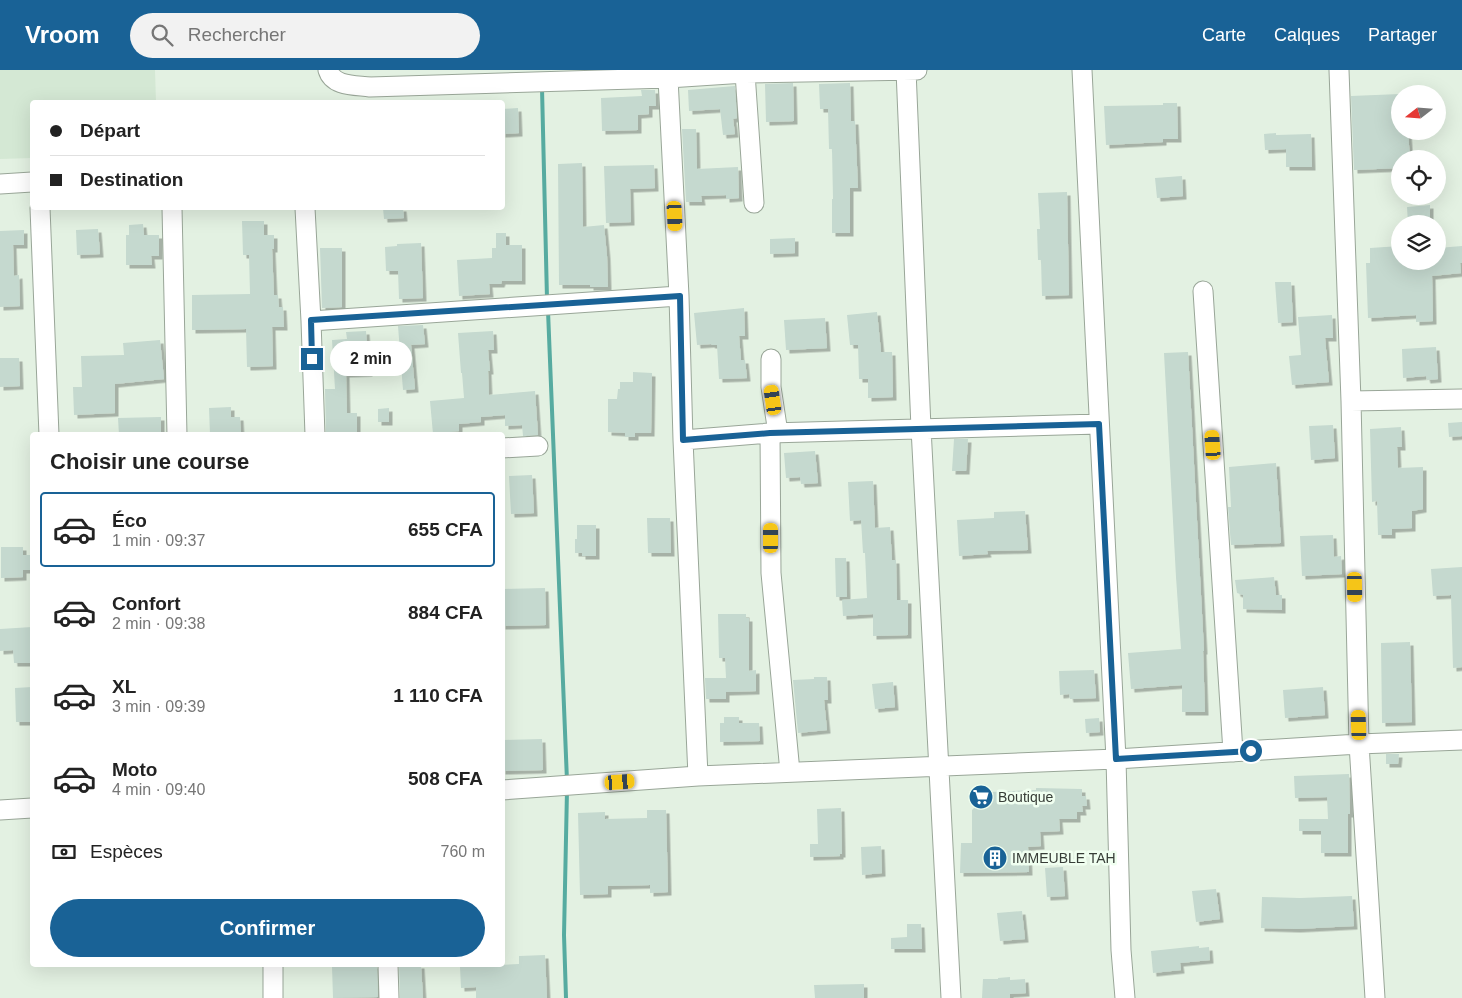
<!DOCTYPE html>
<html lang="fr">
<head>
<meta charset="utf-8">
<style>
	:root { --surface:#fff; --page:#f2f2f2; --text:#222; --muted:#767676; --line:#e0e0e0; --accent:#196296 }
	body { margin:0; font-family:Arial,sans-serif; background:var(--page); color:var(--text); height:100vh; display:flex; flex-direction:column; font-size:19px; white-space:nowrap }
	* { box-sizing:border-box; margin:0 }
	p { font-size:16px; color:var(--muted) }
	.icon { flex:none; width:28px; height:28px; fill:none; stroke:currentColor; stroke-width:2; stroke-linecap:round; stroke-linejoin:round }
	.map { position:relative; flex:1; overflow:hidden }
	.details { position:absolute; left:30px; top:362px; width:475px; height:535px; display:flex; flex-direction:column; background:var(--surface); border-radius:5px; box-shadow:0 5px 20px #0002 }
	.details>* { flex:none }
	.guide { position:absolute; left:30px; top:30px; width:475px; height:110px; border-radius:5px; box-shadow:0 5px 20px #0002; display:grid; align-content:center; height:110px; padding:0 20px; background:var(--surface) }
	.needle { width:32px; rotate:253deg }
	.controls { position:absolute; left:1391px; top:15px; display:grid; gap:10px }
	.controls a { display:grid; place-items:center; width:55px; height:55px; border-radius:50%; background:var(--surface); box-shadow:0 5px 20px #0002; font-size:25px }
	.end { position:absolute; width:22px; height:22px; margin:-11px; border:6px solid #196296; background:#fff; box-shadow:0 0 0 2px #fff }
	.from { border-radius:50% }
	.bubble { position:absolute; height:35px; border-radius:18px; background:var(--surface); box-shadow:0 5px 20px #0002; font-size:16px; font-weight:600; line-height:35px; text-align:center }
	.car { position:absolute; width:15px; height:30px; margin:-15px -8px; border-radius:6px; box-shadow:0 0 4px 1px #0007; background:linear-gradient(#f5c518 24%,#345 0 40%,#f5c518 0 76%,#345 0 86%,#f5c518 0) }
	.guide b { display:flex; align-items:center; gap:18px; height:48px; font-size:19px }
	.guide b+b { border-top:1px solid var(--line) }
	.guide i { width:12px; height:12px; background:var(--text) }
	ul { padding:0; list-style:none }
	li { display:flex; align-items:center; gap:15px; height:75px; margin:0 10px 8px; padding:0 10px; border:2px solid transparent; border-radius:5px }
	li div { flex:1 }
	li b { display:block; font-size:19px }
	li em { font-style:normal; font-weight:600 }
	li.current { border-color:var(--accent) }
	li>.icon { width:45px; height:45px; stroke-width:1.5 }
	h2 { padding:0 20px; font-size:22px; line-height:60px }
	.pay { display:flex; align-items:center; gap:12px; height:55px; padding:0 20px; font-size:19px }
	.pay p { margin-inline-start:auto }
	.action { display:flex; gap:10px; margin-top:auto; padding:10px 20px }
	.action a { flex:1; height:58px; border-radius:30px; background:var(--accent); color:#fff; font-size:20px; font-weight:600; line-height:58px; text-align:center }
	header { display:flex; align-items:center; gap:30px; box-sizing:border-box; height:70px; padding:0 25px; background:var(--accent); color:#fff }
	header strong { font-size:24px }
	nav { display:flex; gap:28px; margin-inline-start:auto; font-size:18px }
	.search { width:350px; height:45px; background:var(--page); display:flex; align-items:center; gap:12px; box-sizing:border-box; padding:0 18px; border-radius:28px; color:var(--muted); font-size:19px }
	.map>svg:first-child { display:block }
	.built { fill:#d4e8d4 }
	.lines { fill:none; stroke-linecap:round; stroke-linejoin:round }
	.stream { stroke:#56aba0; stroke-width:4 }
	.building { fill:#c5d9cf; filter:url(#shadow) }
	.minor-casing { stroke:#99a698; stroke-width:21 }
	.minor { stroke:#fff; stroke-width:19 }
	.route { stroke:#196296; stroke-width:6 }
	.labels { text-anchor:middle; stroke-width:5; stroke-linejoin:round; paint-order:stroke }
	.poi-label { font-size:14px; fill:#373d37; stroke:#f0fff0; text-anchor:start }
</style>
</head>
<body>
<header>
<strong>Vroom</strong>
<div class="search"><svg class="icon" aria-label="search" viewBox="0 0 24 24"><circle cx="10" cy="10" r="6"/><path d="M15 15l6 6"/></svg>Rechercher</div>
<nav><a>Carte</a><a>Calques</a><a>Partager</a></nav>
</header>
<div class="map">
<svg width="1462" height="928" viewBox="0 0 1462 928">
	<defs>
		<filter id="shadow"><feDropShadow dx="3.5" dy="3.5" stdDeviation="0" flood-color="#0004"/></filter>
	</defs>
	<rect width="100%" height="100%" fill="#e3f1e2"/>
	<path class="built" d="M0,0H155L156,32H32V88L0,89Z"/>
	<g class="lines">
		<path class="stream" d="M542,18L547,229
			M548,241L567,711
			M566,928L564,865L567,720"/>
	</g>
	<path class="building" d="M793,13L794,51L766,52L765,14Z
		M850,13L851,51H855L858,118H850V163H832V129H833L832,79H829L828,39H820L819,14Z
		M735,16L737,48L733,49L735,64L723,65L720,39L689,41L688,20Z
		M641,20H655L656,36H649V44L638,45V60L602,61L601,28L642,26Z
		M1400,24V61H1408L1410,89H1400V98L1354,100L1351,26Z
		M1163,33H1177L1178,69H1163V72L1106,75L1104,36L1163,35Z
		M518,38L519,63L502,64V39Z
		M682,59H696L697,99L738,97L739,128L726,129V125L701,126L702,132H686Z
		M1276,63V65L1311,64L1312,97H1286V79L1265,80L1264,64Z
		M582,93L583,157L604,155L607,186L608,217H590V215H559L558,94Z
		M654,95L655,118L630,119L631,152L606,153L604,96Z
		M1182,106L1183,126L1157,128L1155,108Z
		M1067,122L1069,225L1042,226L1041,190H1038L1037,159H1040L1038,123Z
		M1430,135V151L1408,153L1407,137Z
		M383,138H403L404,148L384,149Z
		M242,151H264V165H274V179H272L274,225H278L279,237H283L284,257H272L273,296L247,297L246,259L192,260V225L250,224L249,185H243Z
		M143,154L144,165H159V186H151L152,195H126V165H129V155Z
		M98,159L100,184L77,185L76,160Z
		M24,160V175H13L14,206L19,205L20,236L0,237V161Z
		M496,163H506V175H522V211H502L501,214H489L490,224L459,226L457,190L492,188V178H496Z
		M795,168V183L770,184V169Z
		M421,173L423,228L399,229L398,201H386L385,177L397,176V174Z
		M1400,176V191H1438V178L1462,176V193H1460L1461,203L1432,206L1433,251L1416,252V245L1368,248L1366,193H1370V178Z
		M320,178H342V237L322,238Z
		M1275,212H1291L1293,252L1278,253Z
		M744,238L745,266H739L741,290H745L747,308L719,309L717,275H712L711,274L697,275L694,243Z
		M877,242L881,282H892L893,327L868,328V309H859L858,275H850L847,245Z
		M1332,245L1333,268H1325L1329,312L1292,315L1289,286L1301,285L1298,247Z
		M825,248L827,278L786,280L784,250Z
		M423,255L425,274L411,275L415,319L403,320L398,256Z
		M366,261L369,303L346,304L347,343H357V365H326L325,319H335L332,270L347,269L346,262Z
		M493,261L494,280H488L490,301H488L489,325L535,321L538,365L523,366L522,355L505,356V345L481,347V352L459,354V361L433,364L430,331L464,328L462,303H461L458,263Z
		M160,270L164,309L115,314V343L74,345L73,317H82L81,286L124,285L123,273Z
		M1436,277L1438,309L1427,310L1426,306L1403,308L1402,279Z
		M1188,282L1204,581H1203L1205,642H1182V615L1131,619L1128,583L1181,579L1176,507L1164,283Z
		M0,288H19L20,316L0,317Z
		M633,302L652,303L651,363H635V367H625V363L608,362V329H617L618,319H620V312H633Z
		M231,337V347H240L241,365H210L209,338Z
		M389,338V352H378V339Z
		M161,347V365H119L118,348Z
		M1462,352V366L1449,367L1448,353Z
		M1333,355L1335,388L1311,390L1309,356Z
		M1401,357L1402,377H1397L1398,398L1423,397V439L1412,441V458L1392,459V465H1378L1377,431L1372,432L1370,359Z
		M954,369H968L966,401H952Z
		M815,381L818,413L801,414L800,407L786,408L784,383Z
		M1276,393L1281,473L1231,475L1228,437H1231L1229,397Z
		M532,405L534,443L511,444L509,406Z
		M873,411L875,458L890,457L892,490H896L897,530H908V565L873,566V544L843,546L842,530L867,528L865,483H863L861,450L850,451L848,412Z
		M1025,441L1028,480L987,481L988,484L959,486L957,450L994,448V442Z
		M647,448H670L671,483H648Z
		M577,455H596V486H582V483H575V469H577Z
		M1333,465L1334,487L1341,486L1342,504L1302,506L1300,466Z
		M1,477H23V485H32V500H23V507L1,508Z
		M835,488H846L847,527H836Z
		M1462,497V597L1453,598L1451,525L1433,526L1431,499Z
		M1274,507L1276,525H1282V540L1243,539V525L1237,523L1235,510Z
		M545,518L546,555L502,556V519Z
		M718,544H746V548H749V601L756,600V621L726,622V629H706L705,608H726L725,588H719Z
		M32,557V593H14L13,580L0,581V559Z
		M1410,572L1412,652L1382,653L1381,573Z
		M1094,600L1096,628L1070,629L1069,624L1060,625L1059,601Z
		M814,607H827L828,630H824L827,660L798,663L793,610L814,609Z
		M893,612L895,637L875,639L872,614Z
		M32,617V652H16L15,618Z
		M1323,617L1325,645L1285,648L1283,620Z
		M724,647H739V653H759L760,671L720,672V653H724Z
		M1099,648L1100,662L1086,663L1085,649Z
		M542,669L543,700L502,701V670Z
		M1386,684H1399L1398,694H1386Z
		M1349,704L1350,744H1348V783H1321V761H1299V749H1328L1327,727L1295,728L1294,706Z
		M1036,718L1082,719V726H1086L1087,736H1082L1083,742H1077V749H1059L1060,761L1040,762L1041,776L1028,777L1029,802L960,803L961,773H972V740L990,722L1036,720Z
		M841,738L842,784H840V786L810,787V774H818L817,739Z
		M647,740H666L668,822L650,823V815L608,816V824L580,825L578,743L605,742V749L647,748Z
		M881,776L882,803L862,805L861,777Z
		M1063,797L1065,826L1047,827L1045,798Z
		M1216,819L1220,849L1196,852L1192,821Z
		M1352,826L1354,856L1297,859L1261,858L1262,827L1300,828Z
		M1022,841L1025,869L1000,871L997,843Z
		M907,854H921L922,879H891V868L907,867Z
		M1199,876V878L1209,877L1210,890L1180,893L1181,900L1153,903L1151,881Z
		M545,885L547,928H476V917L461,918L460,897L519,894V886Z
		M357,895H377L378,927L333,928L332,896Z
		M399,895H421L423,928H400Z
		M1010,907V910L1025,909L1026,923L1010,924V928H982L983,909H998V908Z
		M864,914V928H815L814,915Z"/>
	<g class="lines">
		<defs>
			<path id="minor" d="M328,0C333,17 356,15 370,17L668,8L745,3L917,0
				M906,0L921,358L951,928
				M1082,0L1116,689L1121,880L1125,928
				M1339,0L1351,331L1359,674L1375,928
				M745,3L754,133
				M668,8L679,226L683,370L698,706
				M0,114L32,112
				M40,138L49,365
				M172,138L177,365
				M305,138L311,251L315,365
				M1203,221L1233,682
				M311,251L679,226
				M771,289V317L778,363
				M1351,331L1462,329
				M770,363L771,503L790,702
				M683,370L770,363L1099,354
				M502,378L538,376
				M502,720L698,706L1116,689L1359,674L1462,670
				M0,740L32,738
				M388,895L389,928
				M273,928V895"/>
		</defs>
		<use href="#minor" class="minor-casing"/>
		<use href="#minor" class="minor"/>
	</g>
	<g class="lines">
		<path class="route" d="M312,289L311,250L680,226L683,370L770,363L1099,354L1116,689L1251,681"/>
	</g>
	<defs>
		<symbol id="supermarket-disc" viewBox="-11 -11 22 22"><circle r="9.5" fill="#196296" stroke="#f0fff0"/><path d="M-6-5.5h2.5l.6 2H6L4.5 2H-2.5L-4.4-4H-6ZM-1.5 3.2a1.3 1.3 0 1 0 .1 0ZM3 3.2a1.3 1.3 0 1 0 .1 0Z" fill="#fff"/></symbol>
		<symbol id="building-disc" viewBox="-11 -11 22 22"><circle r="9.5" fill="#196296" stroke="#f0fff0"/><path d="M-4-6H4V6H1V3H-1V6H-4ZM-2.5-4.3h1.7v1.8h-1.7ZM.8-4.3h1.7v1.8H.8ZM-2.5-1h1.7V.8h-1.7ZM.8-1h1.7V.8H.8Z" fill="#fff"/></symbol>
	</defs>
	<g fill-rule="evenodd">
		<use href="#supermarket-disc" x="967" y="713" width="28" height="28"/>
		<use href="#building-disc" x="981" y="774" width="28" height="28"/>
	</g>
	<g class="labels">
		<g class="poi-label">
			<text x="998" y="732">Boutique</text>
			<text x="1012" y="793">IMMEUBLE TAH</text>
		</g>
	</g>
</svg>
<div class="controls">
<a><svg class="needle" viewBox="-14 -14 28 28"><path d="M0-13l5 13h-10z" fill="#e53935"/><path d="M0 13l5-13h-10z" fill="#767676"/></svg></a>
<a><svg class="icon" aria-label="locate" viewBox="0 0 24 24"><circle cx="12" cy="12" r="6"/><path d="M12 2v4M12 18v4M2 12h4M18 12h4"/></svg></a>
<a><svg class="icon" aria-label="layers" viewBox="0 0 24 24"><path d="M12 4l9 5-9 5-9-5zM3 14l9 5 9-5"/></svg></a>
</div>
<i class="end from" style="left:1251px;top:681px"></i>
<i class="end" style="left:312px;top:289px"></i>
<div class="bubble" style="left:330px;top:271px;width:82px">2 min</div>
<i class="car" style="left:675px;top:146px;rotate:177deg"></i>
<i class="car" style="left:773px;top:330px;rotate:352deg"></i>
<i class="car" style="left:1213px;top:375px;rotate:356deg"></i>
<i class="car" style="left:771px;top:468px;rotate:0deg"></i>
<i class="car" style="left:1355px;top:517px;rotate:179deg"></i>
<i class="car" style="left:1359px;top:655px;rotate:358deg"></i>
<i class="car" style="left:620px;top:712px;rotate:86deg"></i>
<div class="guide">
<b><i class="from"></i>Départ</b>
<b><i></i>Destination</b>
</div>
<section class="details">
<h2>Choisir une course</h2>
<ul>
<li class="current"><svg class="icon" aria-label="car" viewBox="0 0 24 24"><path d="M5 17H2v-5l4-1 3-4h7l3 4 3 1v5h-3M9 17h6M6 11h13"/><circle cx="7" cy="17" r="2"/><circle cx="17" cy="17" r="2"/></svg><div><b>Éco</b><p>1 min · 09:37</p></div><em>655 CFA</em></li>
<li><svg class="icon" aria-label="car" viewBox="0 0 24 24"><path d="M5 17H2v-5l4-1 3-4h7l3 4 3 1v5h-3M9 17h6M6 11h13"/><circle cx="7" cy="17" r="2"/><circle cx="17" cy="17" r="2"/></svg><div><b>Confort</b><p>2 min · 09:38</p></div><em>884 CFA</em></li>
<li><svg class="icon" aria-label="car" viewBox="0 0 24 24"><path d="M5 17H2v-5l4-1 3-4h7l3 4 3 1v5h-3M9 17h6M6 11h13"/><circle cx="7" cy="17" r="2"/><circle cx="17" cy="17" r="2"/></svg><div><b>XL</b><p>3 min · 09:39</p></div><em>1 110 CFA</em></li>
<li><svg class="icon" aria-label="car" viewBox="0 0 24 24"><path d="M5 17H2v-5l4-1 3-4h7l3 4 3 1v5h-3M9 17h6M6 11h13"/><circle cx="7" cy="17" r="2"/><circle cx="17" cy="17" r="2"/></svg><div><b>Moto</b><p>4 min · 09:40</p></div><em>508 CFA</em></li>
</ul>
<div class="pay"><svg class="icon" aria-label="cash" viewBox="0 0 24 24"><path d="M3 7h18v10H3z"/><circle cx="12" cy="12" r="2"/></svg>Espèces<p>760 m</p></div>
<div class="action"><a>Confirmer</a></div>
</section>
</div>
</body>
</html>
